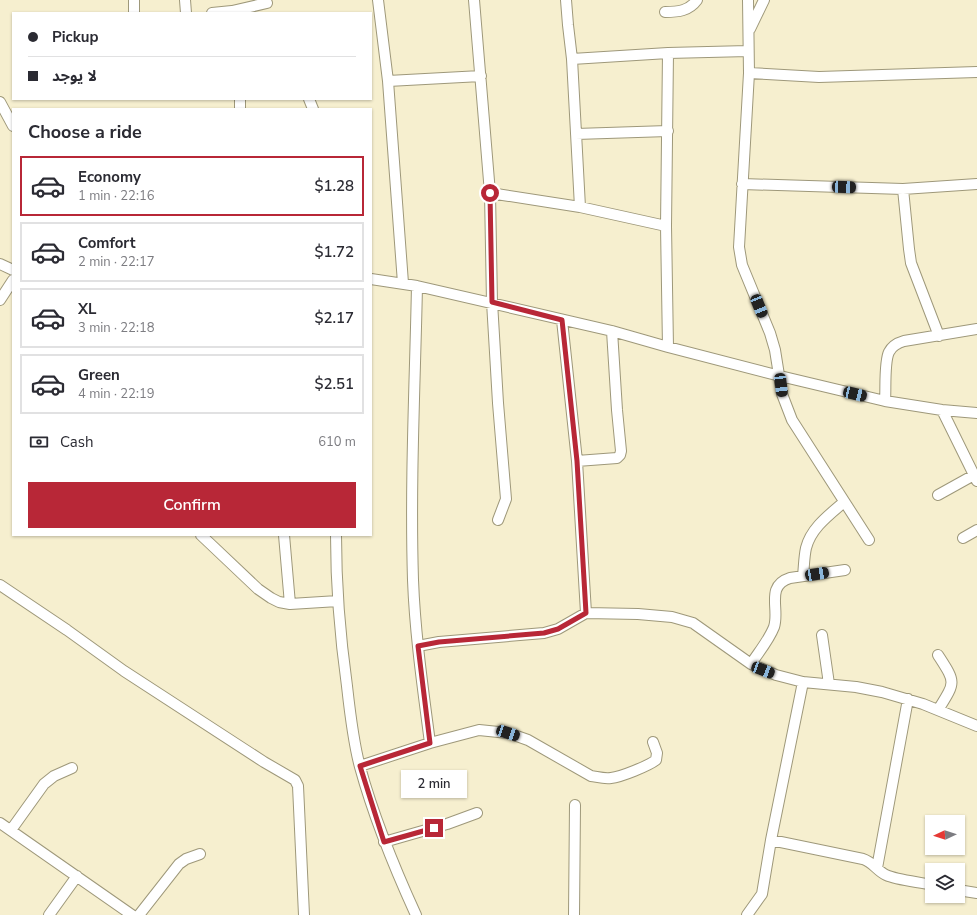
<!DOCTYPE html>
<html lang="en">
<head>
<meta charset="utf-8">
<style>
	:root { --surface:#fff; --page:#f2f2f3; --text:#2b2b33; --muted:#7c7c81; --line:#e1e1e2; --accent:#b82737 }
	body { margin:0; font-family:"Nunito Sans","Noto Sans Arabic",sans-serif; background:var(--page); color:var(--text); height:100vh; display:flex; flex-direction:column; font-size:15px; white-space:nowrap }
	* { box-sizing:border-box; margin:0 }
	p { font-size:13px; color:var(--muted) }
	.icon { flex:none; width:22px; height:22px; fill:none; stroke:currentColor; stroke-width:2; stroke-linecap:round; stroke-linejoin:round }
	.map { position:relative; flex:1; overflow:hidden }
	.side { position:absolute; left:12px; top:108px; width:360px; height:428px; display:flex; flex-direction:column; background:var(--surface); border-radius:0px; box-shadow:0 1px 3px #0004 }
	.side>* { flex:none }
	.banner { position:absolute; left:12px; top:12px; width:360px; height:88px; border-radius:0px; box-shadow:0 1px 3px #0004; display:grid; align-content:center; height:88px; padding:0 16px; background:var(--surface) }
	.needle { width:26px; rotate:266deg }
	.tools { position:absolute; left:925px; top:815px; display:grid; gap:8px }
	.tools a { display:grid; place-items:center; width:40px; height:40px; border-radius:0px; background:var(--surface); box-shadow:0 1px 3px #0004; font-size:20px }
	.end { position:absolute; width:18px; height:18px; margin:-9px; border:5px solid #b82737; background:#fff; box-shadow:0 0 0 2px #fff }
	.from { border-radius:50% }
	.bubble { position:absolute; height:28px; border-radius:0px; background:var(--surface); box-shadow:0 1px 3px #0004; font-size:13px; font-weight:600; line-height:28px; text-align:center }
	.car { position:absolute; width:12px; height:24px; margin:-12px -6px; border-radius:5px; box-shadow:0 0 3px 1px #0007; background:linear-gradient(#222 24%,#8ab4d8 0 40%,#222 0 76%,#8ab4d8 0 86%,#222 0) }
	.banner b { display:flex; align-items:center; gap:14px; height:38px; font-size:15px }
	.banner b+b { border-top:1px solid var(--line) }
	.banner i { width:10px; height:10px; background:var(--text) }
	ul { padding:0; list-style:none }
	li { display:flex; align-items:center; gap:12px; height:60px; margin:0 8px 6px; padding:0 8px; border:2px solid var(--line); border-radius:0px }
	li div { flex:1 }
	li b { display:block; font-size:15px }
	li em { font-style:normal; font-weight:600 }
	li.active { border-color:var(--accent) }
	li>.icon { width:36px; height:36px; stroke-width:1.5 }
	h2 { padding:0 16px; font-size:18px; line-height:48px }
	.pay { display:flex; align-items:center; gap:10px; height:44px; padding:0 16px; font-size:15px }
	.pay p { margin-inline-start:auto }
	.button { display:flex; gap:8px; margin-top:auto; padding:8px 16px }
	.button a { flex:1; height:46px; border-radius:0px; background:var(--accent); color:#fff; font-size:16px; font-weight:600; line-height:46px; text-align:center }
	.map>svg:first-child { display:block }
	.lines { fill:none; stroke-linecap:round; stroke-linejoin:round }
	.minor-casing { stroke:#9e987a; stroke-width:12 }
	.minor { stroke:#fff; stroke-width:10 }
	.route { stroke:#b82737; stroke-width:5 }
</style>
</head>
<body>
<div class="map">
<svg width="977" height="915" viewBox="0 0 977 915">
	<rect width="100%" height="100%" fill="#f6efcf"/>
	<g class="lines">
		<defs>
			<path id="minor" d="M185,0L186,13
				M378,0L388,81L403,283
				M474,0L490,193L492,302L498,403L506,499L498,520
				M566,0L568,25L572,59L580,207
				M748,0L749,73L739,247L742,265L770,333L775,350L782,394L792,420L869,540
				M665,12C678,12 689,11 697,0
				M134,13V0
				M212,13L232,11L267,3
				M750,29L764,0
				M668,53L666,226L668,347
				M572,59L668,53L748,51
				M749,73L819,77L977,72
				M388,81L481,76
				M240,99V109
				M309,99L313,109
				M0,102L13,126
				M576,134L668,131
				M742,184L903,189L977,184
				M903,189L909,249L911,263L939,336
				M490,193L580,207L666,226
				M0,264L13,270
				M371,279L417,286L612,331L668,347L780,376L885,401L942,410L977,413
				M417,286C415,384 410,482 413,580C415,634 423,689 430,743
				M0,300L13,280
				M562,320L577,461L586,613
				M885,401C886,389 884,362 889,352C892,346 897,343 904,341L977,329
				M942,410L977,481
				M577,461L617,458L620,455L621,451L617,410L612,331
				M938,495L974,475
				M201,535L258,589L271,598L279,602L290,604L338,601
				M284,535L290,604
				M336,535C336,586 340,636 347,686C350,713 353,741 360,767C374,818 394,867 416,915
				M963,538L977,530
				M803,576C804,567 804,557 806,548C811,528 829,515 844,502
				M0,585L67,630L124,671L264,762L295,780L298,786L304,915
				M822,635L829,684
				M418,646L439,642L544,633L558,629L586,613L638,614L672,617L693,623L751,664L776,675L803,682L856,687L882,692L923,704L977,726
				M751,664C758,653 769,640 774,627C780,609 765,586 790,578L845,570
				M938,710C956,681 956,683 938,655
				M360,766L430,743L479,730L508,733L528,740L591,776C598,777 604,779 611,778C621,777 648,766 656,760L657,753L653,742
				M0,823L132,915
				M11,830L44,784L54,776L72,768
				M771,840L863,859C873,862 877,871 886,875C897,880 919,882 932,885
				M384,842L447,824L477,813
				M877,868L908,699
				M958,890L977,893
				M49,915L77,876
				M139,915L179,864L186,859L200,854
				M574,915L575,805
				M747,915L762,894L771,840L803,682"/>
		</defs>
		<use href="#minor" class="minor-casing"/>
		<use href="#minor" class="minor"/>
	</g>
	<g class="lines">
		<path class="route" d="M434,828L384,842L360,766L430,743L418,646L439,642L544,633L558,629L586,613L577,461L562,320L492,302L490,193"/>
	</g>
</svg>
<div class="tools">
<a><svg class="needle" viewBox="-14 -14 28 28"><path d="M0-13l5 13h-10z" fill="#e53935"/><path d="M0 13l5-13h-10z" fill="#7c7c81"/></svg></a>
<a><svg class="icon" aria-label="layers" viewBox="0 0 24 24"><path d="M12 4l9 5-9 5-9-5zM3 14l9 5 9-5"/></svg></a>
</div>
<i class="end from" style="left:490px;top:193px"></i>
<i class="end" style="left:434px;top:828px"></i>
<div class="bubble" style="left:401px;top:770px;width:66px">2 min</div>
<i class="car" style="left:844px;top:187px;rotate:92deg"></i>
<i class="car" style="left:759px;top:306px;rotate:158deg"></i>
<i class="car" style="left:781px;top:385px;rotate:173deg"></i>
<i class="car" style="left:855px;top:394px;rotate:103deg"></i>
<i class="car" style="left:817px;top:574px;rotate:81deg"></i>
<i class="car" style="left:763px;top:670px;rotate:111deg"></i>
<i class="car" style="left:508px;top:733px;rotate:108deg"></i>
<div class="banner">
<b><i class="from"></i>Pickup</b>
<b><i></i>لا يوجد</b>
</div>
<section class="side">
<h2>Choose a ride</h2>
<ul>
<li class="active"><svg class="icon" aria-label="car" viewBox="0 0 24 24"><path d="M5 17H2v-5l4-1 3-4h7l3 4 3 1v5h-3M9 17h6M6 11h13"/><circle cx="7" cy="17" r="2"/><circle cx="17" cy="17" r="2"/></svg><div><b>Economy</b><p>1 min · 22:16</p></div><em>$1.28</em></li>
<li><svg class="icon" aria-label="car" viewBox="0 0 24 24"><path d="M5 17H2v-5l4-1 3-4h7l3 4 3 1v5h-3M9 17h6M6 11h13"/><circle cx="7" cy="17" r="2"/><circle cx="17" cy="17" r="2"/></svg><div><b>Comfort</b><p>2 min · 22:17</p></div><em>$1.72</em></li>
<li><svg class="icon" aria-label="car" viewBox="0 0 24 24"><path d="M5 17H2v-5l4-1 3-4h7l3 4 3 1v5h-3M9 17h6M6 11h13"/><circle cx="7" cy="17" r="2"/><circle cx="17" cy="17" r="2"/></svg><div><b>XL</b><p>3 min · 22:18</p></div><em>$2.17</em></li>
<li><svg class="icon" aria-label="car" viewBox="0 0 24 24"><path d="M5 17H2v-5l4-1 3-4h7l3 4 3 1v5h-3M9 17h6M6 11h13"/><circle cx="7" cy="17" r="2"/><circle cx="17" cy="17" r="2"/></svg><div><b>Green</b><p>4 min · 22:19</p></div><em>$2.51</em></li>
</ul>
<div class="pay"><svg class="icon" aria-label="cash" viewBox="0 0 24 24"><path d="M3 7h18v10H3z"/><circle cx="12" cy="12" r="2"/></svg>Cash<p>610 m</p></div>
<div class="button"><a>Confirm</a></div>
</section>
</div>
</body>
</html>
